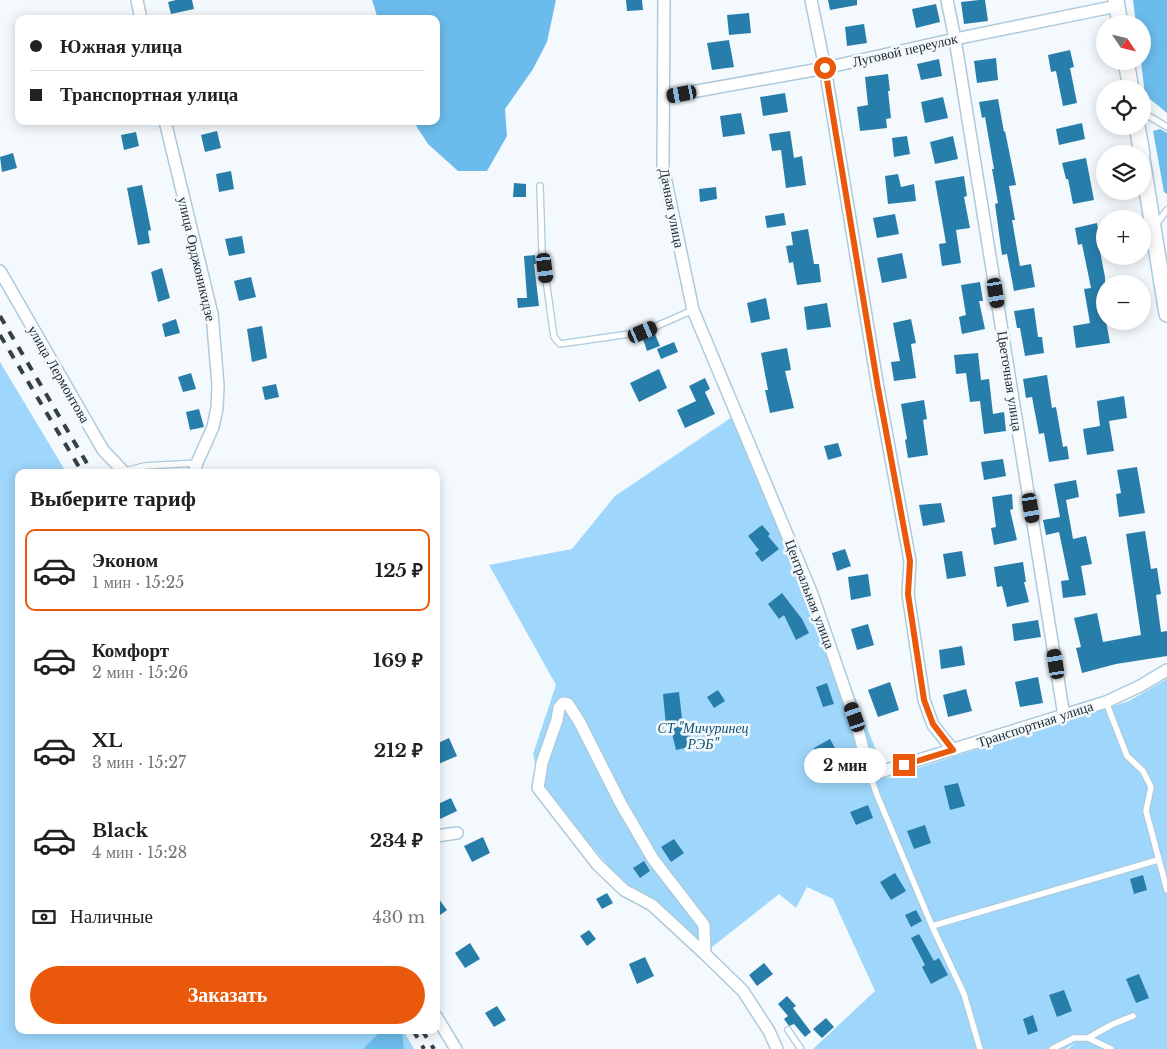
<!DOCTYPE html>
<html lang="ru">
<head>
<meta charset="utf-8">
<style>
	:root { --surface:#fff; --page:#f6f6f6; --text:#202124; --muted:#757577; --line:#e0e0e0; --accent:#ea580c }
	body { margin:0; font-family:"Libre Baskerville",serif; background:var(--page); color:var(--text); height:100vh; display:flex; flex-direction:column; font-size:19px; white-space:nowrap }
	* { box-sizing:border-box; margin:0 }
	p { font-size:16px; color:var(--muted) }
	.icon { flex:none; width:28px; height:28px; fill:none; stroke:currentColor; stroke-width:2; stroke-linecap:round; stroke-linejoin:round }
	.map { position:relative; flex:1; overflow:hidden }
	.sheet { position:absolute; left:15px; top:469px; width:425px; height:565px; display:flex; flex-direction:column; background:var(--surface); border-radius:10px; box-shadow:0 2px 12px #0003 }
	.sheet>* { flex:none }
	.hud { position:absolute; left:15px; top:15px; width:425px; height:110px; border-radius:10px; box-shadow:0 2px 12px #0003; display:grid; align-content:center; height:110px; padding:0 15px; background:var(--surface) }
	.needle { width:32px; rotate:125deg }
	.tools { position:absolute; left:1096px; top:15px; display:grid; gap:10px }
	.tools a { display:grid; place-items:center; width:55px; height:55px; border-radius:50%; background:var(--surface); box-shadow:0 2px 12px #0003; font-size:25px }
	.end { position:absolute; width:22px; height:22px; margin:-11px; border:6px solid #ea580c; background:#fff; box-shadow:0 0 0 2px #fff }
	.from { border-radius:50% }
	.bubble { position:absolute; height:35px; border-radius:18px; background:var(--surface); box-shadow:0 2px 12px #0003; font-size:16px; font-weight:700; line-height:35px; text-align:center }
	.car { position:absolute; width:15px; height:30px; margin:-15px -8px; border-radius:6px; box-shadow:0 0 4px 1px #0007; background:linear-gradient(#222 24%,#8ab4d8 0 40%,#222 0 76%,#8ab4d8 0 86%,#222 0) }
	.hud b { display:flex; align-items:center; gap:18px; height:48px; font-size:19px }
	.hud b+b { border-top:1px solid var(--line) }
	.hud i { width:12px; height:12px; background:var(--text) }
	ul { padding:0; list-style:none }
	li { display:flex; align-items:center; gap:15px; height:82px; margin:0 10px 8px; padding:0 5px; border:2px solid transparent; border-radius:10px }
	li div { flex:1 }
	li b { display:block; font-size:19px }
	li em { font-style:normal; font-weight:700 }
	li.on { border-color:var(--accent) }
	li>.icon { width:45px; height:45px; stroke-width:1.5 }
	h2 { padding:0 15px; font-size:22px; line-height:60px }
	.pay { display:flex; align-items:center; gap:12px; height:55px; padding:0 15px; font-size:19px }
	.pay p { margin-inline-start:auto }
	.cta { display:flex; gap:10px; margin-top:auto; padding:10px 15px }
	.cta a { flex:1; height:58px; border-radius:30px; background:var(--accent); color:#fff; font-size:20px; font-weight:700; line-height:58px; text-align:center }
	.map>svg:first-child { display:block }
	.green { fill:#9ed7fb }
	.forest { fill:#6bbced }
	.building { fill:#287eab }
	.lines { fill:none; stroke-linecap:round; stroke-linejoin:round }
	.service-casing { stroke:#adcadd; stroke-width:8 }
	.minor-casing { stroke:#adcadd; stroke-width:14 }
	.secondary-casing { stroke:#adcadd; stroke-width:18 }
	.service { stroke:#fff; stroke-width:5.5 }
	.minor { stroke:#fff; stroke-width:11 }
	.secondary { stroke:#fff; stroke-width:15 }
	.rail { stroke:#353f46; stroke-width:4; stroke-dasharray:9 9; stroke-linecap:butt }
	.route { stroke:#ea580c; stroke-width:6 }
	.labels { text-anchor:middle; stroke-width:5; stroke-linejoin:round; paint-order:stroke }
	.street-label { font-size:14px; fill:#1b262d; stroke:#f3f9fd }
	.park-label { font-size:14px; font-style:italic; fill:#125172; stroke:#f3f9fd }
</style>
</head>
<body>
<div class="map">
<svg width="1167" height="1049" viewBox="0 0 1167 1049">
	<rect width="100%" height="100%" fill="#f3f9fd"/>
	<path class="green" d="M0,362L66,472H19V1030H403L414,1049H0Z
		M741,411L887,778L1129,701L1167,679V1049H1068L1077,1042L1065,1049H813L875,991L833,899L807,887L796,908L779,894L707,951L624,884L540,786L533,754L556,685L489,565L572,549L615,496Z"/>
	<path class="forest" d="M372,0H556L547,42L533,69L505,109L507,136L487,171H458L428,144L413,121H436V19H378Z
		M1133,0H1167V113L1145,95L1141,61H1142V24H1136Z
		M1160,129L1167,133V194L1164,192L1153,131Z
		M382,1030H398L402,1033L404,1049H363Z"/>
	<path class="building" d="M176,0H192L194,9L171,14L168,2Z
		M626,0H642L643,10L627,11Z
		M828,0H857V5L830,10Z
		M979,0H985L988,21L964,24L961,2Z
		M936,4L940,22L916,28L912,9Z
		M749,13L751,33L729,35L727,15Z
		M864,24L867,43L847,46L845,27Z
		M729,40L734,67L712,70L707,43Z
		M1070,50L1074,67L1070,68L1077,103L1063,106L1056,71L1051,72L1048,55Z
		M996,58L998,80L977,83L974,61Z
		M939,59L942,76L921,80L917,64Z
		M888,74L890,91H888L891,118L886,119L887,128L860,131L857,107L868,105L865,77Z
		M785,93L788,112L763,116L760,97Z
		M943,97L948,118L925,123L921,102Z
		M998,99L1004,132L1005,131L1016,185L1009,186L1015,220H1012L1020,266L1031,264L1035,287L1014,291L1007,254L1002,255L995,204L998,203L992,169H994L985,117L982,118L979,102Z
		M741,113L745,134L723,137L720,116Z
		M1082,123L1085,139L1059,145L1056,129Z
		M217,131L221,148L205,152L201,135Z
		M790,131L794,158L802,156L806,185L786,188L781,150L772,151L769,134Z
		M136,132L139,146L124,150L121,135Z
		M907,136L910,154L894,157L892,138Z
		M953,136L958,159L935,164L930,142Z
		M13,153L17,168L2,172L0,157Z
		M1086,158L1094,200L1073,204L1068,179H1066L1062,163Z
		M231,171L234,189L219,192L216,174Z
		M898,174L901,187L914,184L916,201L888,204L885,176Z
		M964,176L967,196L964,197L970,228L956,230L961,263L942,266L939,244L946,243L935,181Z
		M514,183L526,184V197H513Z
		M142,185L151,230L148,231L150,243L138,245L127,188Z
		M716,187L717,199L700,202L699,189Z
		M784,213L786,225L767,228L765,216Z
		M895,214L899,234L877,238L873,218Z
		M1097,223L1100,240L1098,241L1105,277V321H1106L1110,343L1076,348L1073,326L1090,323L1084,289L1091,288L1082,244L1078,245L1075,228Z
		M808,229L814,264H819L821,282L797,285L793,262L789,263L786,246L793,245L791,232Z
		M242,236L245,253L229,256L225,239Z
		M902,253L907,278L882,283L877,258Z
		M535,255L536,264H534L539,306L518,308L517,298H527L524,256Z
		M162,268L170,298L158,302L151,272Z
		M251,277L256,297L239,301L234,281Z
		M980,282L983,301H979L985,329L962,334L959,317L966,315L961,285Z
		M766,298L770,319L751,323L747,303Z
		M827,303L831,327L807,330L804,307Z
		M1034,308L1038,337H1042L1044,353L1025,356L1020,328H1017L1014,311Z
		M176,319L180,333L165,337L162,324Z
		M911,319L916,343L911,344L916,378L894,381L891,362L900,361L893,323Z
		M262,326L267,358L252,362L247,329Z
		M655,334L660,346L647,351L643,339Z
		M674,342L678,352L661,359L657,349Z
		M787,348L791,370L785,371L794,408L770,413L765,390H768L761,353Z
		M978,353L981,380L989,379L993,414L1004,412L1006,431L984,434L980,401L970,402L966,373L956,374L954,355Z
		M659,369L667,388L639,402L630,383Z
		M191,373L196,389L183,392L178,377Z
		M1047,375L1052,408L1056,407L1063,447L1067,446L1069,459L1049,462L1044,433L1039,434L1032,397L1026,398L1023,379Z
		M705,378L710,389L705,392L715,414L685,428L677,410L696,401L689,386Z
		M276,384L279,397L265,400L262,387Z
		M1124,396L1127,418L1109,421L1114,451L1087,455L1083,429L1100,426L1097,401Z
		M924,400L927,419L923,420L928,455L908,458L905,440L907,439L901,404Z
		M199,409L204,427L190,430L186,412Z
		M838,443L842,456L828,460L824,446Z
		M1003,459L1006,476L984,480L981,462Z
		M1137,467L1145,513L1119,517L1116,494L1121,493L1117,470Z
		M1076,480L1079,497L1066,500L1073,539L1086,536L1092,564L1081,566L1086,595L1063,598L1061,581L1069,580L1059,532L1046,535L1043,520L1060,517L1054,484Z
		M1012,494L1013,509L1010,510L1017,540L994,545L991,528L996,527L992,497Z
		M941,503L945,522L923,526L919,505Z
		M762,525L770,534L768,536L779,549L762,562L755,553L759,550L748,536Z
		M1145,531L1151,569L1157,568L1161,594L1156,595L1161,632L1167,631V656L1116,664L1082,673L1076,648L1081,647L1074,618L1097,613L1103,642L1141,635L1126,534Z
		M845,549L851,566L837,571L832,553Z
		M962,551L966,576L947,579L943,554Z
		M1023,562L1026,582H1024L1029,602L1007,607L1002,586L997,587L994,567Z
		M868,574L871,596L851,600L848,577Z
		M782,593L802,619L809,633L796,640L784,615L779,619L768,604Z
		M1038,620L1041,637L1014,641L1012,624Z
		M868,624L874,645L857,650L851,629Z
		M962,646L965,665L941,669L939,650Z
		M1038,677L1043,703L1020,707L1015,682Z
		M890,682L899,710L878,717L868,690Z
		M827,683L834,704L823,707L816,687Z
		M966,689L972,711L948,717L943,695Z
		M718,690L725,701L714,708L707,697Z
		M679,692L684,736L690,735L693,746L676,750L670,725L666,726L663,694Z
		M449,738L457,756L436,765V744Z
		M830,739L843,763L827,772L814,748Z
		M958,783L965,806L950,810L944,786Z
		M451,798L457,811L440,819L436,811V805Z
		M868,805L873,818L856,825L850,812Z
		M925,825L931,843L914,849L907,831Z
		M483,837L490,853L472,862L464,846Z
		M674,839L684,853L671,862L661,847Z
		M644,861L650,871L640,878L633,868Z
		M895,873L906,891L891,900L880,882Z
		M1143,875L1147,890L1134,894L1130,879Z
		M607,893L613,903L602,909L596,899Z
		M436,895L447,910L436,918Z
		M916,910L922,921L911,927L905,915Z
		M589,930L596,939L587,946L580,936Z
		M919,934L934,961L939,958L948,975L931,984L922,967L925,965L911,938Z
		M470,943L480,959L465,968L455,953Z
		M645,957L654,976L637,984L629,964Z
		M764,963L773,974L757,986L749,975Z
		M1139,974L1149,998L1136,1003L1126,979Z
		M1064,990L1072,1011L1057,1017L1049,995Z
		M787,996L796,1006L793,1008L811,1032L805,1037L794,1024L789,1026L784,1019L788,1016L778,1004Z
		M497,1006L506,1020L494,1027L485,1013Z
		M1033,1015L1038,1031L1028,1035L1023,1019Z
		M826,1018L834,1027L822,1038L813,1029Z"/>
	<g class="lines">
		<defs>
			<path id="service" d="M1142,112L1167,127
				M540,186L542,251L554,337L560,344L643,332L693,310
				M1155,226L1167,210
				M122,472L144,466L197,463
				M1106,702L1127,756L1143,771L1151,787L1146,811L1167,890
				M870,775L877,795L932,926L964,994L980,1049
				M932,926L1158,860
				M788,1030L801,1049
				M1088,1038L1111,1049
				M1052,1049L1074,1038H1088L1113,1024L1133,1016"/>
			<path id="minor" d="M137,0L141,19
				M664,0L663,167L693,310L812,594L856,722L870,775L1106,702L1140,686L1167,670
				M811,0L825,68L878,388L910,561L908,594L924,700L933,725L953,750
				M947,0L955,39L1064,716
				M664,97L825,68L955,39L1117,6
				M165,121L212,314L218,385L217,408L213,427L197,463L194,472
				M0,271L103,450L124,472
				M436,836L457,833
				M705,954L704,925L653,859L621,804L579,721L568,704L563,703L559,708L557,720L542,763L538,788L597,864L624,890L652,905L705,954L743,991L769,1031L777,1049
				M436,1016L456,1049"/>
			<path id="secondary" d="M1116,0L1120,24
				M1126,61L1131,89
				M1137,126L1142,154
				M1142,159L1167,314"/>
		</defs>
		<use href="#service" class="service-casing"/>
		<use href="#minor" class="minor-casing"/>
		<use href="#secondary" class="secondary-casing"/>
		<use href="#service" class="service"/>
		<use href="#minor" class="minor"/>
		<use href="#secondary" class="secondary"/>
		<path class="rail" d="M0,316L92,472
			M0,335L82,472
			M413,1030L424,1049
			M422,1030L434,1049"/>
	</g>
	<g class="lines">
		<path class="route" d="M825,68L878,388L910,561L908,594L924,700L933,724L953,750L904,765"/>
	</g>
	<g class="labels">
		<g class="street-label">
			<text transform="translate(905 50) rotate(-13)" y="5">Луговой переулок</text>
			<text transform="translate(672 208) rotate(79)" y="5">Дачная улица</text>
			<text transform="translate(197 259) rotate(77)" y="5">улица Орджоникидзе</text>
			<text transform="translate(59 374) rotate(60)" y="5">улица Лермонтова</text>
			<text transform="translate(1010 381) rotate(81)" y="5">Цветочная улица</text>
			<text transform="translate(810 594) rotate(69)" y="5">Центральная улица</text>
			<text transform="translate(1035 724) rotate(-18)" y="5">Транспортная улица</text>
		</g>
		<g class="park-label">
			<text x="703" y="733">СТ "Мичуринец<tspan x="703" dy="16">РЭБ"</tspan></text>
		</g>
	</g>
</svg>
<div class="tools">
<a><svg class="needle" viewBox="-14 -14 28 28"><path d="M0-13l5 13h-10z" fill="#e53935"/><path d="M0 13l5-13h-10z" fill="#757577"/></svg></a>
<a><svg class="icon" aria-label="locate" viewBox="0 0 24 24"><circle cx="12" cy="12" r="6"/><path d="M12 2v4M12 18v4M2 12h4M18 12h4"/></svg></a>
<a><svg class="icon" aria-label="layers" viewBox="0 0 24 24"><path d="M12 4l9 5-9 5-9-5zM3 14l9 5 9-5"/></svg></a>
<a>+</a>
<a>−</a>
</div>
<i class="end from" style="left:825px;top:68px"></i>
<i class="end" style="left:904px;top:765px"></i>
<div class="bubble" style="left:804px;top:748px;width:82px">2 мин</div>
<i class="car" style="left:682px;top:94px;rotate:260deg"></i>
<i class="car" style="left:545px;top:268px;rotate:173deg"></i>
<i class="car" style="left:996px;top:293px;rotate:171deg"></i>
<i class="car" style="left:643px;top:332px;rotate:67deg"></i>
<i class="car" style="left:1031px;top:508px;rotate:171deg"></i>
<i class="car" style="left:1056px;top:664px;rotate:351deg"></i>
<i class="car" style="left:855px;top:717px;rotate:341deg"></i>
<div class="hud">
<b><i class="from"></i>Южная улица</b>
<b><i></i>Транспортная улица</b>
</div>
<section class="sheet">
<h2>Выберите тариф</h2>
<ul>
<li class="on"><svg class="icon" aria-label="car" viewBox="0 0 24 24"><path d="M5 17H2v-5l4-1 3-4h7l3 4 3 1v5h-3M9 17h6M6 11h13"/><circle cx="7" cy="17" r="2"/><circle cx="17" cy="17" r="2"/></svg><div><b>Эконом</b><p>1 мин · 15:25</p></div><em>125 ₽</em></li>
<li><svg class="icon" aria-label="car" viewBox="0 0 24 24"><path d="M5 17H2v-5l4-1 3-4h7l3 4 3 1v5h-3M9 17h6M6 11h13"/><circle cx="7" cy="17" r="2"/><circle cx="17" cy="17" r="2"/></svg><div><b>Комфорт</b><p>2 мин · 15:26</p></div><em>169 ₽</em></li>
<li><svg class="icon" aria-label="car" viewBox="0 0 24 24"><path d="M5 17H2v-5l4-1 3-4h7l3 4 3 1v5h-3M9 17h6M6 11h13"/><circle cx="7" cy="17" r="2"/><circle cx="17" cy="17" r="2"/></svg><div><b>XL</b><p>3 мин · 15:27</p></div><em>212 ₽</em></li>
<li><svg class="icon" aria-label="car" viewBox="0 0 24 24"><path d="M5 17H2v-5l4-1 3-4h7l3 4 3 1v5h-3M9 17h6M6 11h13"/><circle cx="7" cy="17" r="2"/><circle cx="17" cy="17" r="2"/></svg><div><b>Black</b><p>4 мин · 15:28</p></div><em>234 ₽</em></li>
</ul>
<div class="pay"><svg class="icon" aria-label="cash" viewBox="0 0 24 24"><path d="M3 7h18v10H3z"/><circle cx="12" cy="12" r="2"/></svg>Наличные<p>430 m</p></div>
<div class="cta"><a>Заказать</a></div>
</section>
</div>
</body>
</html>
